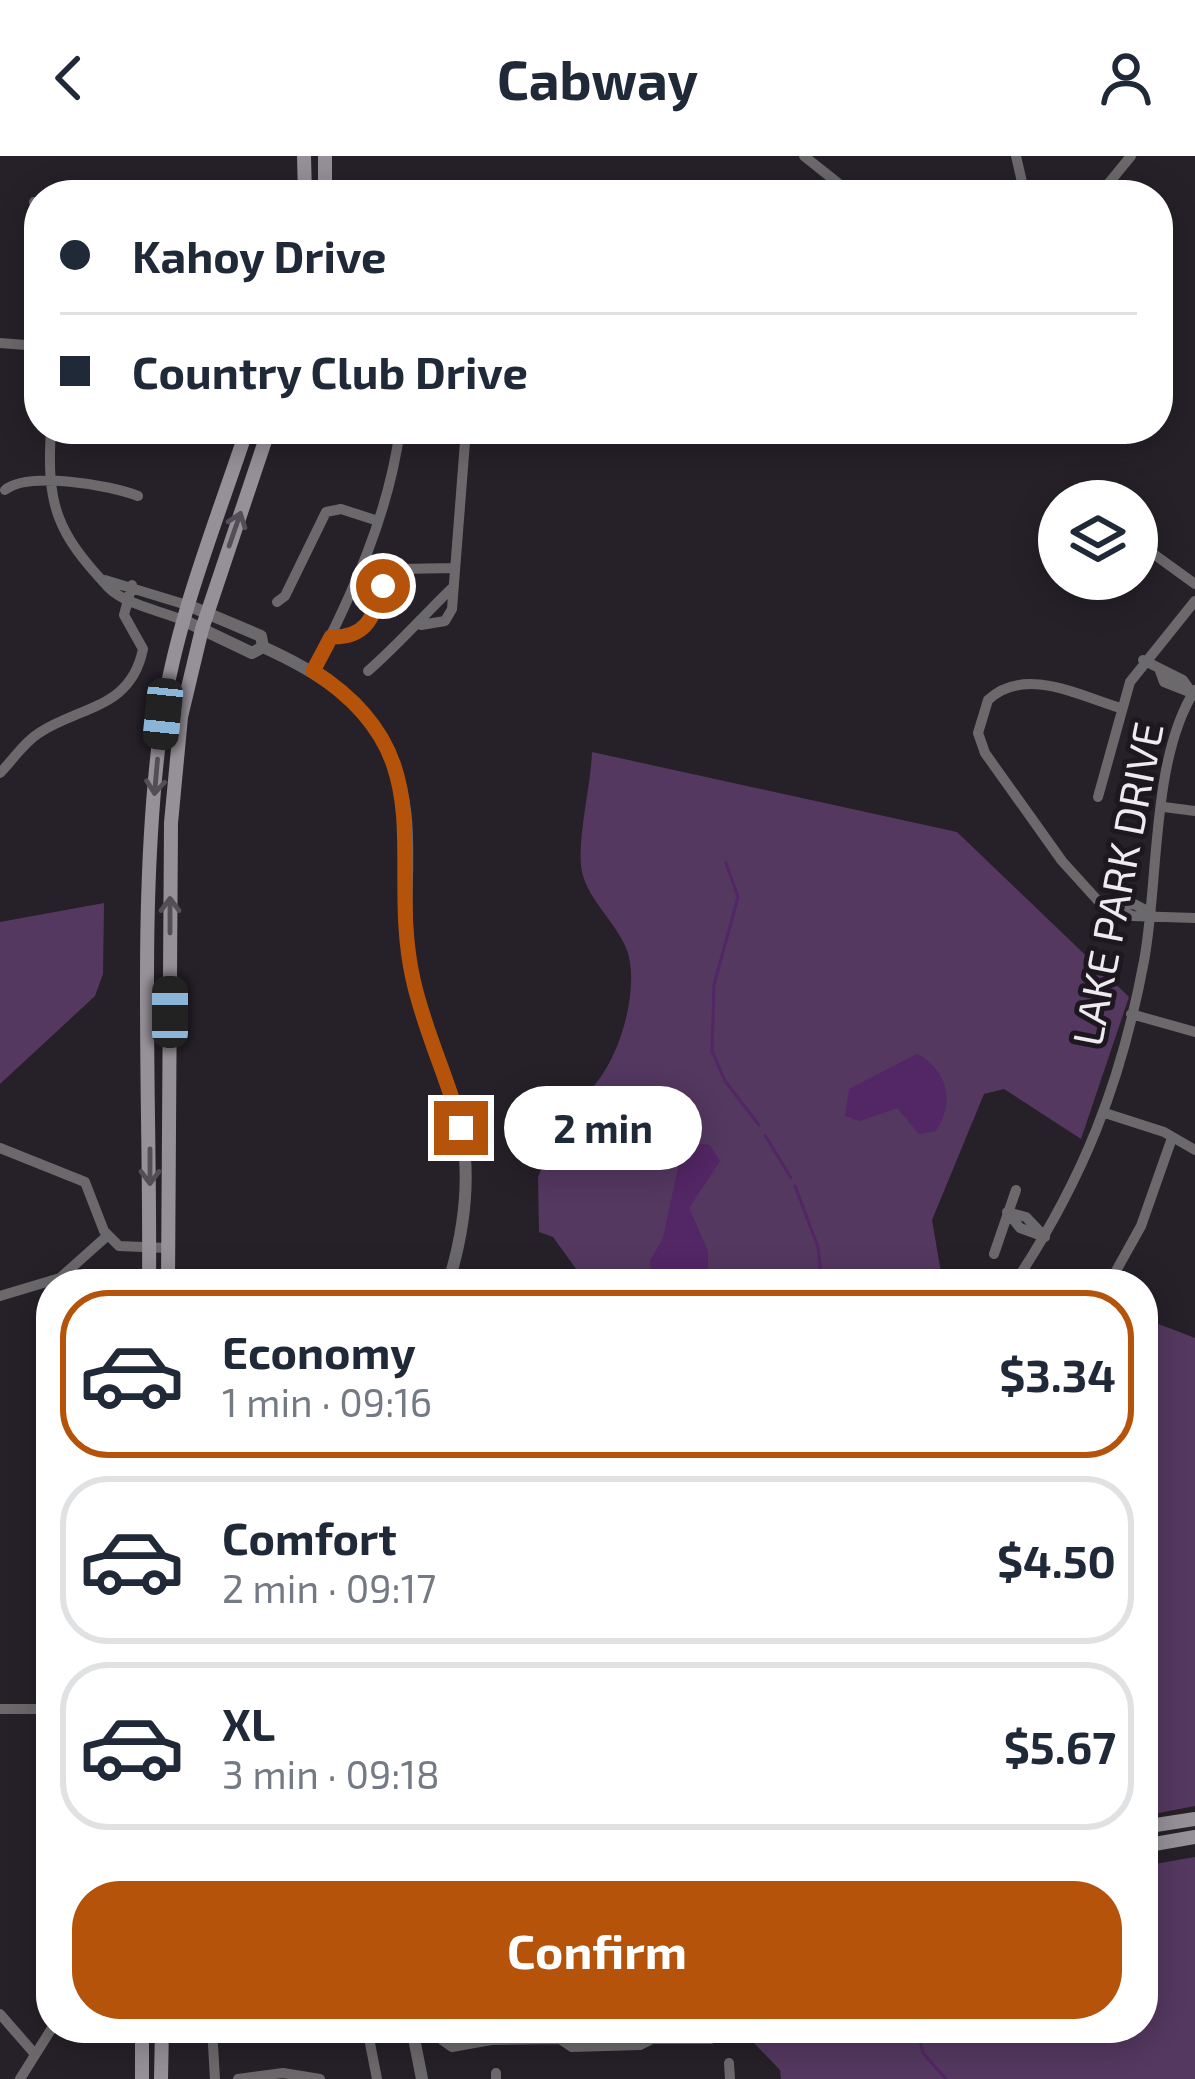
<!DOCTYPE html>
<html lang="en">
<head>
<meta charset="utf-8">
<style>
	:root { --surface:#fff; --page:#f2f2f3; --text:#1f2937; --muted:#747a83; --line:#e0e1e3; --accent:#b45309 }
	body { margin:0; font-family:"Exo 2",sans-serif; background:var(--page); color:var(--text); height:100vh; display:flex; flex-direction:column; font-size:45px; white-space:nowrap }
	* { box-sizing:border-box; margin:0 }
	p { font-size:39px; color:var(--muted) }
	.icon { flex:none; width:66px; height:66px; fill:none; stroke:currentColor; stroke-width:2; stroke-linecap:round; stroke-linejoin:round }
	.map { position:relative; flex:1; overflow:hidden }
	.drawer { position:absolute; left:36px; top:1113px; width:1122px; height:774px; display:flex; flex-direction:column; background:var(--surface); border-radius:48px; box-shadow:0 6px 30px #0003 }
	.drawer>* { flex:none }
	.hud { position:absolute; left:24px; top:24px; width:1149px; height:264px; border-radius:48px; box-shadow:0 6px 30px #0003; display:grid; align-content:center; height:264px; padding:0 36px; background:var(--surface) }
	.tools { position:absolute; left:1038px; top:324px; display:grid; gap:24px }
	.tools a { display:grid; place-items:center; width:120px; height:120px; border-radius:50%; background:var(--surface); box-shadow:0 6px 30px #0003; font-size:60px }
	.end { position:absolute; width:54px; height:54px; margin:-27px; border:15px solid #b45309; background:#fff; box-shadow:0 0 0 6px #fff }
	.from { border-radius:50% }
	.bubble { position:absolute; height:84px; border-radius:42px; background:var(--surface); box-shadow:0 6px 30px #0003; font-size:39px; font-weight:700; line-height:84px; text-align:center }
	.car { position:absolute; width:36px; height:72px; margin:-36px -18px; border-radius:15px; box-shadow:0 0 9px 3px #0007; background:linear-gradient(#222 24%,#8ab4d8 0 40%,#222 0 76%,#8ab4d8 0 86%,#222 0) }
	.hud b { display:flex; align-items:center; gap:42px; height:114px; font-size:45px }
	.hud b+b { border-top:3px solid var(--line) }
	.hud i { width:30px; height:30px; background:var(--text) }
	ul { padding:21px 0 0; list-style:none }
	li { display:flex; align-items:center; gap:36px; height:168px; margin:0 24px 18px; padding:0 12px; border:6px solid var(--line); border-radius:48px }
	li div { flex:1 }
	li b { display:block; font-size:45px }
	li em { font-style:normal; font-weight:700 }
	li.active { border-color:var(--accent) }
	li>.icon { width:108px; height:108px; stroke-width:1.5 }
	.primary-button { display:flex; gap:24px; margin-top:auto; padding:24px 36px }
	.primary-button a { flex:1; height:138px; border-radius:48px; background:var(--accent); color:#fff; font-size:48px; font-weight:700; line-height:138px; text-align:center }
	header { display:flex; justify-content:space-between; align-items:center; height:156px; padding:0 36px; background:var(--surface); font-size:54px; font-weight:700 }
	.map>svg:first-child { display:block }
	.green { fill:#543860 }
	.water { fill:#532665 }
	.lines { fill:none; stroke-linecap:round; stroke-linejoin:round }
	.stream { stroke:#532665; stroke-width:3 }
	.minor { stroke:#6c696d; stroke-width:10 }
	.tertiary { stroke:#6c696d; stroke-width:12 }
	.secondary { stroke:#969098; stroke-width:14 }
	.oneway { stroke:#534d56 }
	.route { stroke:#b45309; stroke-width:15 }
	.labels { text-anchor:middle; stroke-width:10; stroke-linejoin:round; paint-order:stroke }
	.street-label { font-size:42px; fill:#eeeaf0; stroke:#1d1720 }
</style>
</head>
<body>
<header><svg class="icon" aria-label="back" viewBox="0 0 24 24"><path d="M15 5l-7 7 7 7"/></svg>Cabway<svg class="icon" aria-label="person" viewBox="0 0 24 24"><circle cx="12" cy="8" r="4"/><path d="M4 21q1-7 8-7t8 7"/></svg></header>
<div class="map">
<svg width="1195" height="1923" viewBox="0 0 1195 1923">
	<rect width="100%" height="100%" fill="#262029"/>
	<path class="green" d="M592,596L957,676L1129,841L1081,983L1004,933L984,938L932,1064L943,1128H587L553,1081L539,1076L538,1021L567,950C612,934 641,842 628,797C619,769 589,746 582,716C576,686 591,630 592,596Z
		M104,747L103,818L95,840L0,928V766Z
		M1143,1162L1195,1182V1650L1143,1660Z
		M1195,1701V1923H781L780,1914L752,1885V1872H1143V1710Z"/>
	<path class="water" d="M917,898C948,914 955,946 936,975L919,978L897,952L860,965L845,960L849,933Z
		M693,987L710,989L720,1005L689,1052L708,1095V1128H662L651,1117L650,1105L663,1082L682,993Z"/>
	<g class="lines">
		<path class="stream" d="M726,707L738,741L714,829L712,895L725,925L759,969
			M765,979L791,1022
			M795,1030L818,1091L822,1128
			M917,1872L923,1897L946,1923"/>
		<path class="minor" d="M804,0L853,39
			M1016,0L1025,39
			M1099,39L1131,0
			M34,46L39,50
			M0,187L39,190
			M51,273C46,349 57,377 108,431C125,449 163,455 185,465
			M5,334C28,315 111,329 138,340
			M1137,386L1195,428
			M105,424L190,450
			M277,446L285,440L326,356L341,353L378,365
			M421,469L445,465L452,453L466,273
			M331,481C382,482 368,438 399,413L454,412
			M1143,504L1183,524L1192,537
			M313,515C352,439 389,358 400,273
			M368,515C399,488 424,459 451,433
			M1160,515L1164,526L1192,537
			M1120,552C1078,539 1024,510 988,544L978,577L985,597L1062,705L1101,748L1133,760L1195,762
			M0,617C13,604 23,587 39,577C80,550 131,553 143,493L124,459L132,429
			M1098,641L1130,526L1195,445
			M1164,651L1195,655
			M1111,751L1134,748L1151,757
			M1131,858L1195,876
			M1105,957L1164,976L1195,994
			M0,992L85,1026L104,1075L119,1090L168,1092
			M1007,1056L1026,1061L1045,1081
			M1009,1058L1020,1072L1045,1081
			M994,1098L1016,1034
			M1111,1124L1141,1070L1172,982
			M1014,1128C1083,1024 1121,928 1144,805C1159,725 1151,602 1195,534
			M0,1140L60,1122L107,1080
			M50,1272L51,1278
			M0,1553H51
			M0,1858L34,1897
			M212,1872L215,1923
			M367,1872L377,1923
			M440,1872L442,1884L452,1891L491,1884L560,1883L572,1891L640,1889L652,1883V1872
			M306,1877V1872
			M652,1883H711V1872
			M729,1907L730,1923
			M496,1917V1923
			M20,1923L52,1872
			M238,1923L283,1917L320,1923"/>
		<path class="tertiary" d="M190,450L261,480L263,491
			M185,465L252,497L263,491
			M263,491C316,515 359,541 387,594C421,659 400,731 409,800C415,849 437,894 452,940C474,1001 467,1067 448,1128
			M412,1872L422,1923"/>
		<path class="secondary" d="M304,0L305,39
			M325,0V39
			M149,1128C151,946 137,741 162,562C176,464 216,367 247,273
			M168,1128L171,667L181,561L202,473L269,273
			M1143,1671L1195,1663
			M1143,1690L1195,1681
			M142,1923V1872
			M161,1923L162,1872"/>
	</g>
	<defs><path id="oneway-shaft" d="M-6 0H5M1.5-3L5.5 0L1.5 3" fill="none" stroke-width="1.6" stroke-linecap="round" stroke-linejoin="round" transform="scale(3)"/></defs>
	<g class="oneway">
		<use href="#oneway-shaft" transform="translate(235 373) rotate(-71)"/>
		<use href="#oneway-shaft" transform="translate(156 621) rotate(95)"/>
		<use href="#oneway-shaft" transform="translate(170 759) rotate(-90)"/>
		<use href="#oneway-shaft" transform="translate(150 1011) rotate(90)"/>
	</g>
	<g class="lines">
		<path class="route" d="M383,430C373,460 368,482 331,481L313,515C447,600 386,701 413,823C424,874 448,922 461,972"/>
	</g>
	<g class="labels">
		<g class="street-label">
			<text transform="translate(1118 728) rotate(-79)" y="15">LAKE PARK DRIVE</text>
		</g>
	</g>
</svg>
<div class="tools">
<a><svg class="icon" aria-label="layers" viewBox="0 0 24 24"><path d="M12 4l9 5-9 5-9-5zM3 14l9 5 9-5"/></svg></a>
</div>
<i class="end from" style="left:383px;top:430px"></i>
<i class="end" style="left:461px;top:972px"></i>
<div class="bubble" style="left:504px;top:930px;width:198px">2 min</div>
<i class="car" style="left:163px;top:558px;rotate:186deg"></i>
<i class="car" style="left:170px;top:856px;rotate:0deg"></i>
<div class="hud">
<b><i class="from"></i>Kahoy Drive</b>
<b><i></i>Country Club Drive</b>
</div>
<section class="drawer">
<ul>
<li class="active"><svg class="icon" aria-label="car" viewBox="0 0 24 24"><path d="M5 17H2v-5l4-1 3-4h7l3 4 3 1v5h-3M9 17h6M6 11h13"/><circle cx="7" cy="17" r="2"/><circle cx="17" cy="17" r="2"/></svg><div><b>Economy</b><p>1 min · 09:16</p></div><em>$3.34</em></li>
<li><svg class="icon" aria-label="car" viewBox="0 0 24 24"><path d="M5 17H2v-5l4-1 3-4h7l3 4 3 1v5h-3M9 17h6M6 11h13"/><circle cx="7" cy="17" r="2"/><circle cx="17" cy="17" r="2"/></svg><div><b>Comfort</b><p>2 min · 09:17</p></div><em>$4.50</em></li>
<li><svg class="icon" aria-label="car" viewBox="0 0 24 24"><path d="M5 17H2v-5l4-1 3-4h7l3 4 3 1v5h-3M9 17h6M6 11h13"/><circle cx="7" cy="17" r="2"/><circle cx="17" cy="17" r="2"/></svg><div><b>XL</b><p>3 min · 09:18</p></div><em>$5.67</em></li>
</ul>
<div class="primary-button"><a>Confirm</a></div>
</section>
</div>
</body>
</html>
